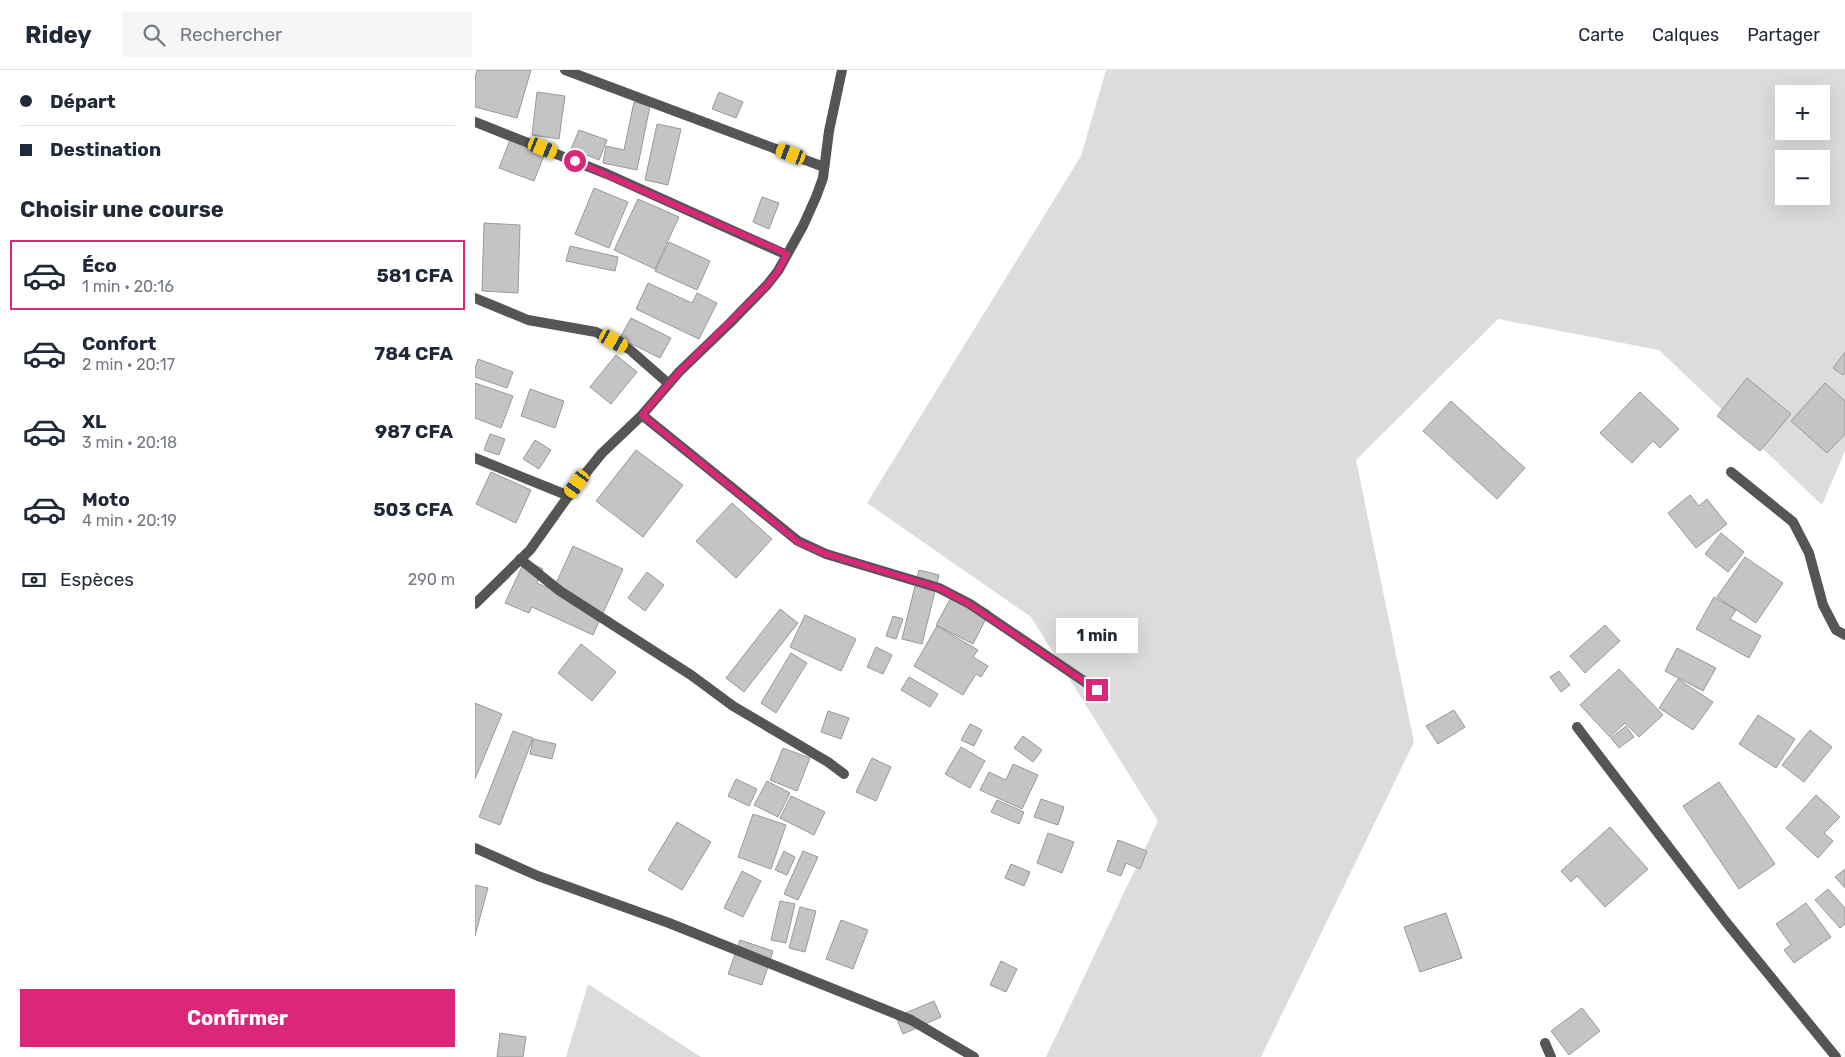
<!DOCTYPE html>
<html lang="fr">
<head>
<meta charset="utf-8">
<style>
	:root { --surface:#fff; --page:#f6f6f7; --text:#1f2937; --muted:#747a83; --line:#e0e1e3; --accent:#db2777 }
	body { margin:0; font-family:Rubik,sans-serif; background:var(--page); color:var(--text); height:100vh; display:flex; flex-direction:column; font-size:19px; white-space:nowrap }
	* { box-sizing:border-box; margin:0 }
	p { font-size:16px; color:var(--muted) }
	.icon { flex:none; width:28px; height:28px; fill:none; stroke:currentColor; stroke-width:2; stroke-linecap:round; stroke-linejoin:round }
	.map { position:relative; flex:1; overflow:hidden }
	.sheet { display:flex; flex-direction:column; background:var(--surface); width:475px }
	.sheet>* { flex:none }
	.top-card { display:grid; align-content:center; height:110px; padding:0 20px; background:var(--surface) }
	.fabs { position:absolute; left:1300px; top:15px; display:grid; gap:10px }
	.fabs a { display:grid; place-items:center; width:55px; height:55px; border-radius:0px; background:var(--surface); box-shadow:0 5px 20px #0002; font-size:25px }
	.end { position:absolute; width:22px; height:22px; margin:-11px; border:6px solid #db2777; background:#fff; box-shadow:0 0 0 2px #fff }
	.from { border-radius:50% }
	.bubble { position:absolute; height:35px; border-radius:0px; background:var(--surface); box-shadow:0 5px 20px #0002; font-size:16px; font-weight:700; line-height:35px; text-align:center }
	.car { position:absolute; width:15px; height:30px; margin:-15px -8px; border-radius:6px; box-shadow:0 0 4px 1px #0007; background:linear-gradient(#f5c518 24%,#345 0 40%,#f5c518 0 76%,#345 0 86%,#f5c518 0) }
	.top-card b { display:flex; align-items:center; gap:18px; height:48px; font-size:19px }
	.top-card b+b { border-top:1px solid var(--line) }
	.top-card i { width:12px; height:12px; background:var(--text) }
	ul { padding:0; list-style:none }
	li { display:flex; align-items:center; gap:15px; height:70px; margin:0 10px 8px; padding:0 10px; border:2px solid transparent; border-radius:0px }
	li div { flex:1 }
	li b { display:block; font-size:19px }
	li em { font-style:normal; font-weight:700 }
	li.current { border-color:var(--accent) }
	li>.icon { width:45px; height:45px; stroke-width:1.5 }
	h2 { padding:0 20px; font-size:22px; line-height:60px }
	.pay { display:flex; align-items:center; gap:12px; height:55px; padding:0 20px; font-size:19px }
	.pay p { margin-inline-start:auto }
	.cta { display:flex; gap:10px; margin-top:auto; padding:10px 20px }
	.cta a { flex:1; height:58px; border-radius:0px; background:var(--accent); color:#fff; font-size:20px; font-weight:700; line-height:58px; text-align:center }
	header { display:flex; align-items:center; gap:30px; box-sizing:border-box; height:70px; padding:0 25px; background:var(--surface); border-bottom:1px solid var(--line) }
	header strong { font-size:24px }
	nav { display:flex; gap:28px; margin-inline-start:auto; font-size:18px }
	.search { width:350px; height:45px; background:var(--page); display:flex; align-items:center; gap:12px; box-sizing:border-box; padding:0 18px; border-radius:0px; color:var(--muted); font-size:19px }
	main { display:flex; flex:1; min-height:0 }
	.map>svg:first-child { display:block }
	.green { fill:#dcdcdc; fill-rule:evenodd }
	.building { fill:#c4c4c4; stroke:#999 }
	.lines { fill:none; stroke-linecap:round; stroke-linejoin:round }
	.street { stroke:#555; stroke-width:10 }
	.route { stroke:#db2777; stroke-width:6 }
</style>
</head>
<body>
<header>
<strong>Ridey</strong>
<div class="search"><svg class="icon" aria-label="search" viewBox="0 0 24 24"><circle cx="10" cy="10" r="6"/><path d="M15 15l6 6"/></svg>Rechercher</div>
<nav><a>Carte</a><a>Calques</a><a>Partager</a></nav>
</header>
<main>
<section class="sheet">
<div class="top-card">
<b><i class="from"></i>Départ</b>
<b><i></i>Destination</b>
</div>
<h2>Choisir une course</h2>
<ul>
<li class="current"><svg class="icon" aria-label="car" viewBox="0 0 24 24"><path d="M5 17H2v-5l4-1 3-4h7l3 4 3 1v5h-3M9 17h6M6 11h13"/><circle cx="7" cy="17" r="2"/><circle cx="17" cy="17" r="2"/></svg><div><b>Éco</b><p>1 min · 20:16</p></div><em>581 CFA</em></li>
<li><svg class="icon" aria-label="car" viewBox="0 0 24 24"><path d="M5 17H2v-5l4-1 3-4h7l3 4 3 1v5h-3M9 17h6M6 11h13"/><circle cx="7" cy="17" r="2"/><circle cx="17" cy="17" r="2"/></svg><div><b>Confort</b><p>2 min · 20:17</p></div><em>784 CFA</em></li>
<li><svg class="icon" aria-label="car" viewBox="0 0 24 24"><path d="M5 17H2v-5l4-1 3-4h7l3 4 3 1v5h-3M9 17h6M6 11h13"/><circle cx="7" cy="17" r="2"/><circle cx="17" cy="17" r="2"/></svg><div><b>XL</b><p>3 min · 20:18</p></div><em>987 CFA</em></li>
<li><svg class="icon" aria-label="car" viewBox="0 0 24 24"><path d="M5 17H2v-5l4-1 3-4h7l3 4 3 1v5h-3M9 17h6M6 11h13"/><circle cx="7" cy="17" r="2"/><circle cx="17" cy="17" r="2"/></svg><div><b>Moto</b><p>4 min · 20:19</p></div><em>503 CFA</em></li>
</ul>
<div class="pay"><svg class="icon" aria-label="cash" viewBox="0 0 24 24"><path d="M3 7h18v10H3z"/><circle cx="12" cy="12" r="2"/></svg>Espèces<p>290 m</p></div>
<div class="cta"><a>Confirmer</a></div>
</section>
<div class="map">
<svg width="1370" height="987" viewBox="0 0 1370 987">
	<rect width="100%" height="100%" fill="#fff"/>
	<path class="green" d="M631,0H1370V381L1347,435L1184,280L1023,249L881,390L939,672L786,987H571L683,751L556,547L392,433L606,86ZM1309,24H1346V61H1309ZM1309,89H1346V126H1309Z
		M113,914L226,987H91Z"/>
	<path class="building" d="M2,0H56L42,48L0,37V8Z
		M62,22L90,26L84,69L57,65Z
		M244,22L268,32L261,48L237,39Z
		M159,32L175,36L162,100L128,93L131,76L149,80Z
		M182,54L206,59L193,115L170,110Z
		M104,60L132,70L124,90L96,79Z
		M35,70L70,83L59,111L24,98Z
		M119,118L153,132L134,178L100,164Z
		M287,127L304,133L294,159L278,152Z
		M163,129L204,147L180,199L139,180Z
		M9,153L45,155L43,223L7,221Z
		M194,172L235,191L222,220L180,201Z
		M95,176L143,187L140,201L91,191Z
		M173,213L217,233L222,223L242,233L224,269L161,239Z
		M156,248L196,268L185,288L145,268Z
		M1370,282V302L1368,305L1358,298Z
		M141,285L162,302L136,334L115,317Z
		M3,289L38,302L32,318L0,307V298Z
		M1272,308L1316,344L1285,381L1242,346Z
		M0,313L38,326L26,358L0,348Z
		M1350,313L1370,331V364L1352,383L1316,351Z
		M55,319L89,331L80,358L46,346Z
		M1165,322L1204,359L1185,378L1178,371L1157,393L1125,363Z
		M976,331L1050,398L1022,429L948,361Z
		M15,364L30,369L24,385L9,380Z
		M60,370L76,380L64,399L48,389Z
		M161,380L208,415L168,467L121,431Z
		M16,402L56,420L41,453L1,434Z
		M1215,425L1224,436L1232,429L1252,454L1221,478L1193,443Z
		M257,433L297,469L261,508L221,471Z
		M1246,463L1269,482L1253,502L1230,484Z
		M98,476L148,499L118,565L57,537L54,543L30,533L50,490L68,499L62,513L78,520Z
		M1270,487L1308,513L1281,553L1242,527Z
		M444,500L464,505L447,574L427,569Z
		M172,502L189,515L170,541L153,528Z
		M479,522L515,541L498,574L461,555Z
		M1239,527L1261,540L1255,549L1286,566L1274,588L1221,559Z
		M305,539L323,553L269,622L251,608Z
		M330,545L381,569L366,601L315,577Z
		M418,546L428,549L421,569L411,566Z
		M1130,555L1145,571L1110,603L1095,586Z
		M462,556L503,580L498,587L513,596L506,607L501,604L488,625L439,596Z
		M106,574L141,602L117,631L83,603Z
		M401,577L417,585L408,604L392,597Z
		M1202,578L1241,598L1228,621L1190,601Z
		M316,583L332,593L301,643L286,633Z
		M1144,599L1188,645L1164,667L1150,653L1135,667L1105,635Z
		M1084,601L1095,615L1086,622L1075,607Z
		M434,607L463,624L455,637L426,620Z
		M1203,609L1238,632L1218,660L1184,638Z
		M0,633L27,644L0,709Z
		M979,640L990,657L963,674L951,656Z
		M353,641L374,648L366,669L346,662Z
		M1283,645L1320,669L1301,698L1264,674Z
		M495,654L507,660L499,676L486,670Z
		M1151,656L1159,667L1144,678L1136,668Z
		M1335,660L1357,677L1329,712L1307,695Z
		M38,661L58,668L25,755L4,747Z
		M548,666L567,680L558,692L539,678Z
		M58,669L81,674L77,689L55,684Z
		M486,677L510,691L495,718L470,704Z
		M308,678L335,688L322,721L295,710Z
		M397,688L416,697L401,731L381,722Z
		M538,694L563,705L547,739L505,720L514,702L531,710Z
		M261,709L282,719L274,736L253,726Z
		M292,711L315,723L303,747L279,735Z
		M1244,712L1300,794L1264,819L1208,736Z
		M1341,725L1365,747L1349,763L1358,771L1343,788L1311,758Z
		M316,726L350,742L339,765L305,748Z
		M566,729L589,737L583,755L559,747Z
		M522,730L549,742L544,754L516,742Z
		M278,744L311,755L296,799L263,787Z
		M202,752L236,772L207,820L173,800Z
		M1135,757L1173,799L1130,837L1102,806L1096,812L1086,801Z
		M573,763L599,772L587,803L562,793Z
		M643,770L672,781L665,799L651,793L646,806L632,801Z
		M309,781L320,787L312,805L300,800Z
		M328,781L343,787L323,830L309,824Z
		M536,794L555,802L549,816L530,808Z
		M1370,799V818L1360,807Z
		M267,801L286,811L268,847L249,838Z
		M0,815L13,818L0,866Z
		M1353,819L1370,838V854L1365,858L1340,830Z
		M305,831L320,834L311,873L296,870Z
		M1331,833L1356,867L1319,893L1309,880L1316,875L1301,854Z
		M325,837L341,841L330,882L314,878Z
		M971,843L987,888L945,902L929,857Z
		M366,850L393,860L378,899L351,889Z
		M265,870L298,881L287,915L253,904Z
		M526,891L542,899L531,922L515,915Z
		M459,931L466,947L428,964L421,947Z
		M1107,938L1125,961L1094,985L1076,961Z
		M25,963L51,967L48,987H22Z"/>
	<g class="lines">
		<path class="street" d="M90,0L349,97
			M0,52L132,104L312,185
			M0,228L53,250L121,262L154,279L194,314
			M167,345L323,471L351,484L464,518L495,534L622,620
			M0,388L94,426
			M1256,402L1318,452L1334,483L1348,535L1361,560L1370,565
			M45,489L85,521L216,605L258,636L353,692L369,704
			M0,534L55,480L102,414L127,383L167,345L204,302L255,253L292,215L303,201L328,156L341,127L348,108L354,61L367,0
			M1102,657L1251,852L1361,987
			M0,778L63,806L194,853L436,950L499,987
			M1070,973L1076,987"/>
	</g>
	<g class="lines">
		<path class="route" d="M100,91L312,184L303,201L292,215L204,302L167,345L323,472L351,484L464,518L494,534L622,620"/>
	</g>
</svg>
<div class="fabs">
<a>+</a>
<a>−</a>
</div>
<i class="end from" style="left:100px;top:91px"></i>
<i class="end" style="left:622px;top:620px"></i>
<div class="bubble" style="left:581px;top:548px;width:82px">1 min</div>
<i class="car" style="left:68px;top:78px;rotate:112deg"></i>
<i class="car" style="left:316px;top:84px;rotate:291deg"></i>
<i class="car" style="left:139px;top:271px;rotate:119deg"></i>
<i class="car" style="left:102px;top:414px;rotate:216deg"></i>
</div>
</main>
</body>
</html>
